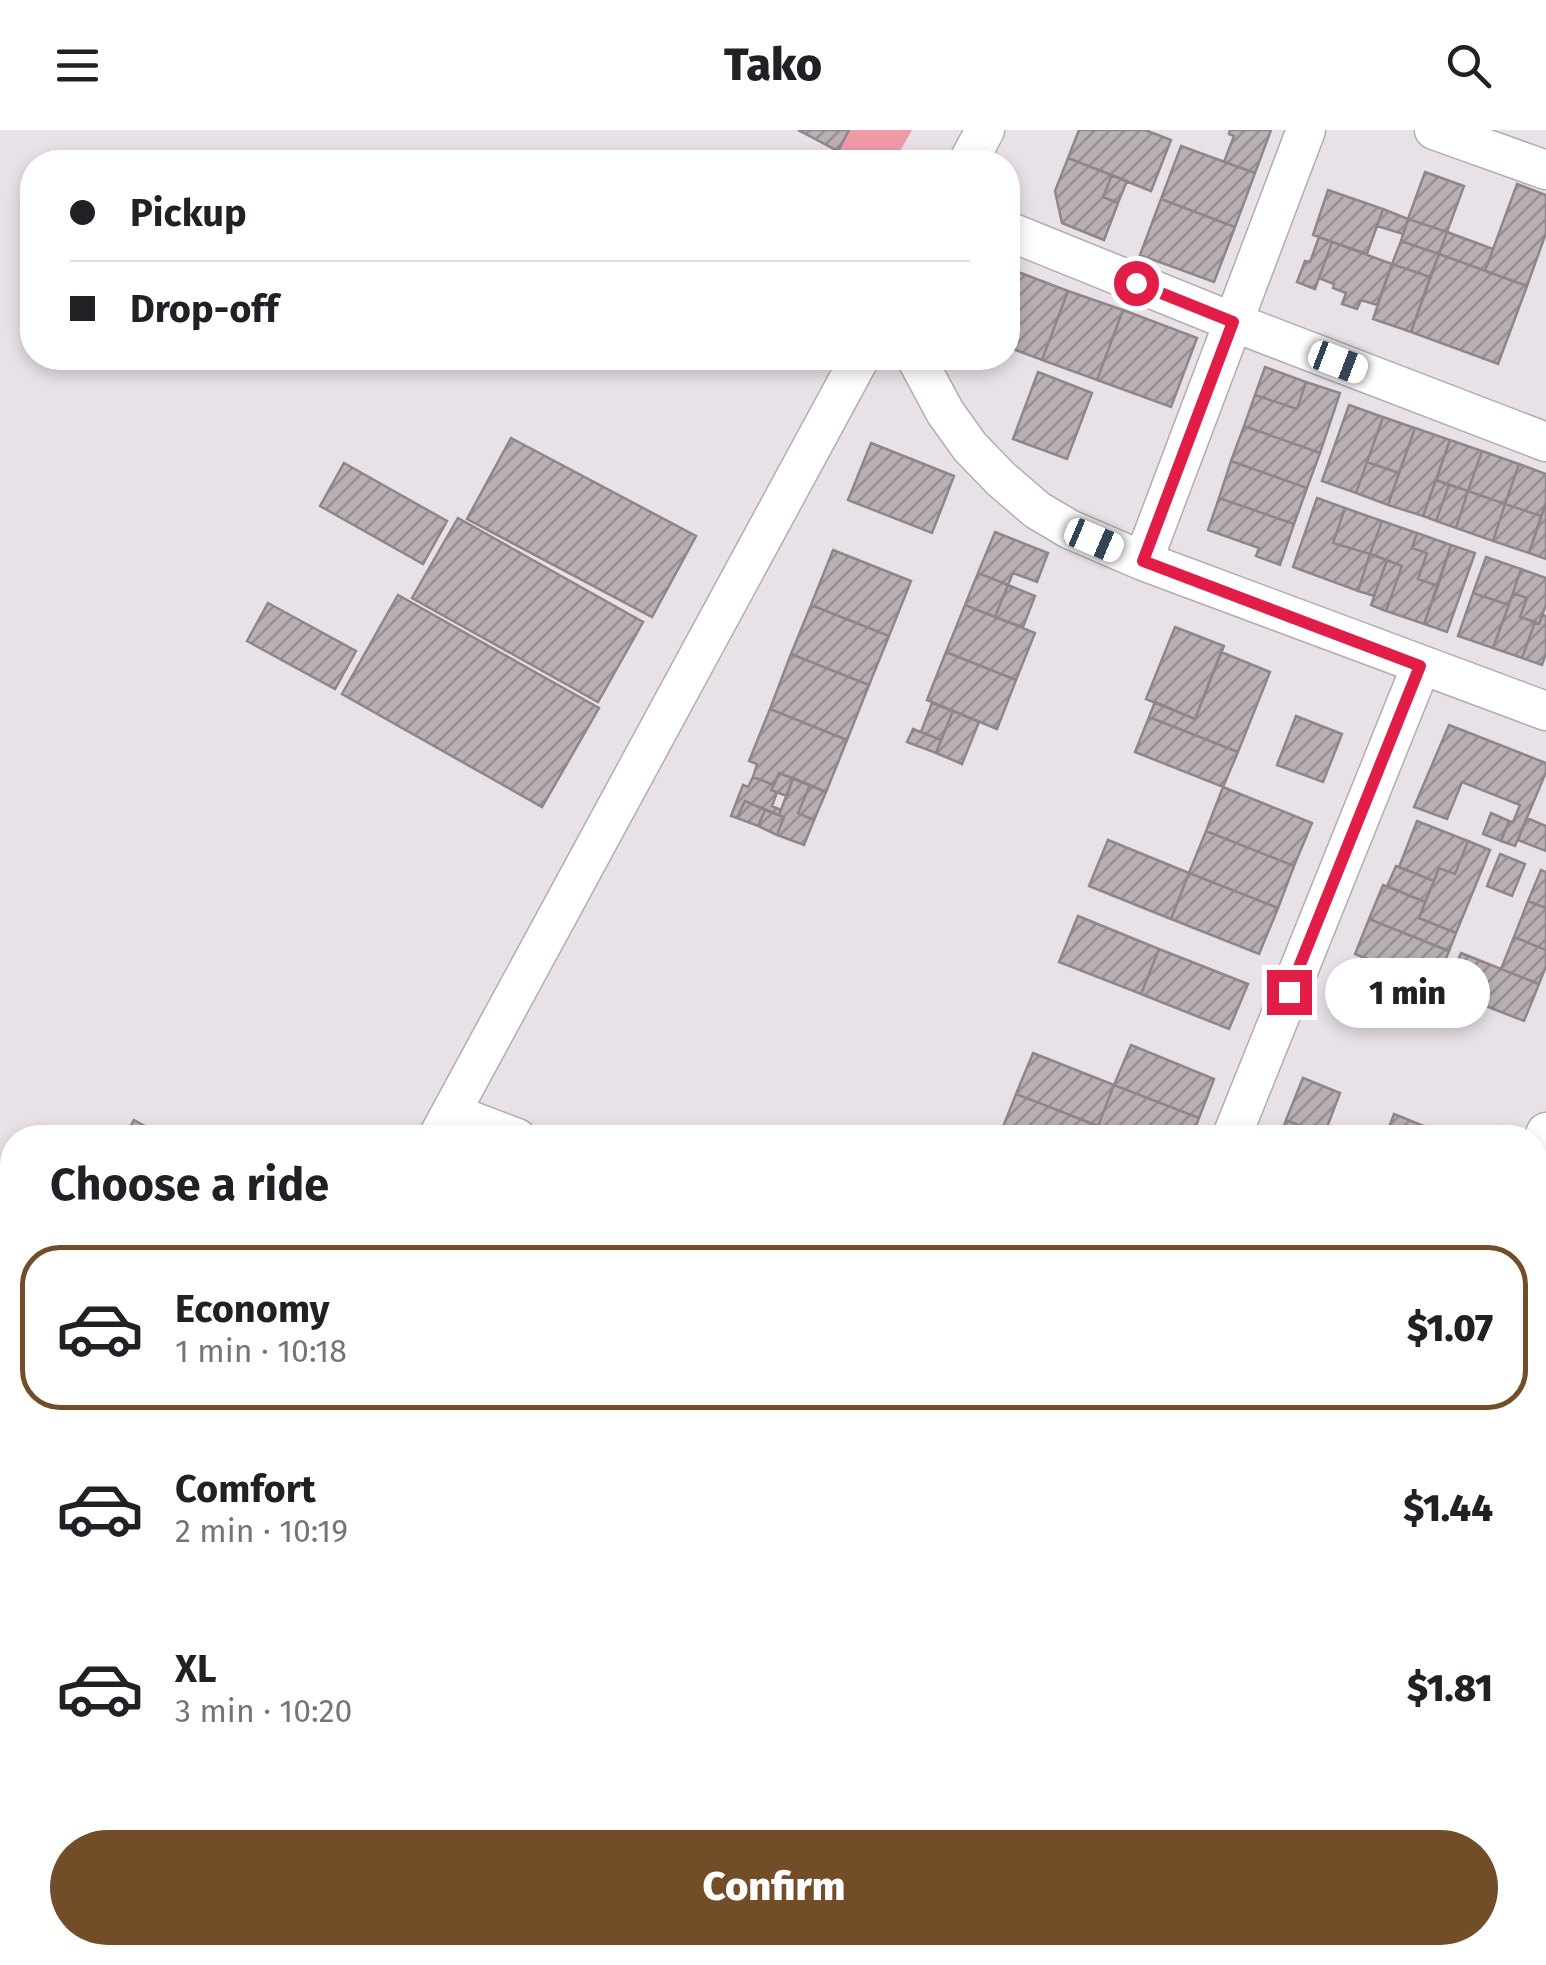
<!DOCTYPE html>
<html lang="en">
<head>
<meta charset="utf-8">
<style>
	:root { --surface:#fff; --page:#f6f6f6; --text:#202124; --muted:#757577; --line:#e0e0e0; --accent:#724d28 }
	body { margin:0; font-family:"Fira Sans",sans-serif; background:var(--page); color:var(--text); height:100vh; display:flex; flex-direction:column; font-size:38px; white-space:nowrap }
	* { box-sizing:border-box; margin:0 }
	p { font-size:32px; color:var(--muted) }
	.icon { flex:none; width:55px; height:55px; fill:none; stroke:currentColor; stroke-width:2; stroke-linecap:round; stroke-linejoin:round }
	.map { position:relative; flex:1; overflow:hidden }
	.drawer { position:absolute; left:0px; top:995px; width:1548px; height:840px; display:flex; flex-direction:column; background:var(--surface); border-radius:40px 40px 0 0; box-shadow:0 5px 15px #0003 }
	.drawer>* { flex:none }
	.guide { position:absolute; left:20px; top:20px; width:1000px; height:220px; border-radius:40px; box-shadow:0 5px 15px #0003; display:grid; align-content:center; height:220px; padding:0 50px; background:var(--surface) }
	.end { position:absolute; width:45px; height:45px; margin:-22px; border:12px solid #e11d48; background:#fff; box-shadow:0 0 0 5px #fff }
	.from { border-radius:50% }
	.bubble { position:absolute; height:70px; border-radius:35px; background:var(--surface); box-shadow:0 5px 15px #0003; font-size:32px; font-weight:800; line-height:70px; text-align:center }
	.car { position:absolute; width:30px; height:60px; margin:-30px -15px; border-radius:12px; box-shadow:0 0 8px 2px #0007; background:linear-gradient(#fff 24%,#345 0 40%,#fff 0 76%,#345 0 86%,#fff 0) }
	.guide b { display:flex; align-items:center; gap:35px; height:95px; font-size:38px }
	.guide b+b { border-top:2px solid var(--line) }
	.guide i { width:25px; height:25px; background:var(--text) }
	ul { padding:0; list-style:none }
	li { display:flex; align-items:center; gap:30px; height:165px; margin:0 20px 15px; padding:0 30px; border:5px solid transparent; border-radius:40px }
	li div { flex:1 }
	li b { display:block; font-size:38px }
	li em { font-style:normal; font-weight:800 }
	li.on { border-color:var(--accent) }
	li>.icon { width:90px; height:90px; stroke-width:1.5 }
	h2 { padding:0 50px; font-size:45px; line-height:120px }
	.button { display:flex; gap:20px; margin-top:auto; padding:20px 50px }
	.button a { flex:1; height:115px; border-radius:60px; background:var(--accent); color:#fff; font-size:40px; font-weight:800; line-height:115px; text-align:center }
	header { display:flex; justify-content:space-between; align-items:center; height:130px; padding:0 50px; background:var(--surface); font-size:45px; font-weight:800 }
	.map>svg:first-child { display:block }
	.park { fill:#f09aa8 }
	.building { fill:url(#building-hatch); stroke:#8e8689; stroke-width:2.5 }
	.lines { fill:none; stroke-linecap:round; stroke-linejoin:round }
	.service-casing { stroke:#b3acb1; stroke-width:21 }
	.minor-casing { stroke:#b3acb1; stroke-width:41 }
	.service { stroke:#fff; stroke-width:18 }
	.minor { stroke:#fff; stroke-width:38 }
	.route { stroke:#e11d48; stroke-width:12 }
</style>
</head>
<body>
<header><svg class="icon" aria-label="menu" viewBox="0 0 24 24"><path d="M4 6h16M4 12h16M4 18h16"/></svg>Tako<svg class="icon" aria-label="search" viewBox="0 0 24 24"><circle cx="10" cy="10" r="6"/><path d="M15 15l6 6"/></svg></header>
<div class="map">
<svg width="1546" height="1835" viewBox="0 0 1546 1835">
	<defs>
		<pattern id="building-hatch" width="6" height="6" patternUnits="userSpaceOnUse" patternTransform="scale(2.5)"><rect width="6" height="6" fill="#b8b0b3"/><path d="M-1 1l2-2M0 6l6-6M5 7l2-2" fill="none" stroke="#969092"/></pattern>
	</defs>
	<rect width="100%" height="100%" fill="#e8e1e7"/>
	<path class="park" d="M798,0H912L894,32H860Z
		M1181,1822L1252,1823L1283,1835H1173Z"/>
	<path class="building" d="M798,0H849L838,21Z
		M1079,0H1145L1171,10L1151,61L1068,28Z
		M1230,0H1271L1255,43L1224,32L1234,6L1229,4Z
		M1181,16L1255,43L1235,97L1161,69Z
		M1068,28L1112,45L1103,67L1118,73L1104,110L1062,93L1055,61Z
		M1425,42L1464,56L1447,102L1408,89Z
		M1112,45L1127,51L1118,73L1103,67Z
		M1517,54L1546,65V103L1527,156L1485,141Z
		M1328,60L1383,79L1367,124L1313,105Z
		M1161,69L1235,97L1214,152L1140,125Z
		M1383,79L1408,89L1403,104L1377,96Z
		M1408,89L1447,102L1439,124L1401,111Z
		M1447,102L1493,119L1485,141L1439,124Z
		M1319,107L1332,112L1315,159L1297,152L1305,131L1310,132Z
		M1401,111L1439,124L1430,147L1392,134Z
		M1332,112L1392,134L1377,175L1361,170L1357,179L1342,174L1346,163L1333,158L1334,154L1319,148Z
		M1439,124L1527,156L1498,234L1411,202Z
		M1392,134L1430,147L1411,202L1373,189Z
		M1008,138L1068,161L1042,230L1008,217Z
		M1068,161L1123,180L1097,250L1042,230Z
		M1123,180L1197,208L1171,277L1097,250Z
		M1265,237L1306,252L1297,279L1255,265Z
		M1038,242L1092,263L1067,329L1013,309Z
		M1306,252L1340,263L1320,323L1244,296L1255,265L1297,279Z
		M1349,275L1383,287L1356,363L1322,351Z
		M1383,287L1415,298L1399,343L1367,332Z
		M1244,296L1320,323L1307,358L1231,331Z
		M1415,298L1450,310L1423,386L1388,375Z
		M511,308L696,406L652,487L467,389Z
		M1450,310L1482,321L1468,361L1436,350Z
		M871,313L954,346L932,403L848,370Z
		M1482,321L1519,334L1505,374L1468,361Z
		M1231,331L1307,358L1294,394L1219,368Z
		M1367,332L1399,343L1388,375L1356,363Z
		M344,333L447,391L423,434L320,376Z
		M1519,334L1546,344V373L1541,386L1505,374Z
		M1436,350L1449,355L1436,391L1423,386Z
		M1449,355L1468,361L1456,398L1436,391Z
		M1468,361L1505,374L1493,411L1456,398Z
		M1219,368L1294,394L1280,435L1256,426L1259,418L1208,400Z
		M1317,368L1345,378L1333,413L1370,424L1358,461L1293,437Z
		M1546,373V429L1529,423Z
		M1505,374L1541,386L1529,423L1493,411Z
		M1345,378L1382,391L1370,424L1333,413Z
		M458,388L643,492L598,572L412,468Z
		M1382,391L1417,403L1412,418L1427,423L1418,449L1438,456L1424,494L1386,481L1402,436L1370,424Z
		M995,402L1048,423L1037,452L1013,443L1008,455L978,443Z
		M1417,403L1451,415L1438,456L1418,449L1427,423L1412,418Z
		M1451,415L1475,423L1447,502L1424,494Z
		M833,420L911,451L889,506L811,475Z
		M1370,424L1387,430L1374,466L1358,461Z
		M1486,427L1521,439L1509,475L1473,463Z
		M1387,430L1402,436L1386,481L1371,475Z
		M1521,439L1546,448V475L1539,494L1520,487L1527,468L1513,463Z
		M978,443L1008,455L995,487L965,475Z
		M1008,455L1035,466L1023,497L995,487Z
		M1473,463L1509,475L1493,518L1458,506Z
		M1513,463L1527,468L1520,487L1535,492L1522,528L1493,518Z
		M398,465L599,578L542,677L342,564Z
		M268,473L356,521L335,559L247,511Z
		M811,475L889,506L869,555L791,524Z
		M965,475L1035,503L1016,550L946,522Z
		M1543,485L1546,486V523L1542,535L1522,528L1535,492L1539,494Z
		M1175,497L1224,516L1195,589L1146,569Z
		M946,522L1016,550L997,599L927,570Z
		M1221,522L1270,542L1238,622L1149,587L1155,572L1195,589Z
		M791,524L869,555L847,610L770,579Z
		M932,573L953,581L941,610L921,602Z
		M770,579L847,610L826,662L779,643L774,655L753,647L757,634L749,631Z
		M953,581L979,592L962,634L936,623Z
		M1296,586L1342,604L1323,652L1277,635Z
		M1149,587L1238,622L1223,657L1135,622Z
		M1449,595L1546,633V642L1515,716L1501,711L1509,691L1513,692L1520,675L1462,652L1447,689L1414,677Z
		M913,599L941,610L936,623L907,612Z
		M779,643L793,648L787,666L771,660Z
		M753,647L774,655L771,660L777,662L772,676L781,680L779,685L745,671L737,688L731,686L743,655L748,657Z
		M793,648L810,655L798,683L814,690L804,715L777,705L784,687L779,685Z
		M810,655L826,662L814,690L798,683Z
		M1223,657L1312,693L1294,736L1206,701Z
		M745,671L765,680L758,696L737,688Z
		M765,680L784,687L777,705L758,696Z
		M1491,683L1509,691L1501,711L1483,704Z
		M1527,688L1546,696V721L1518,710Z
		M1417,691L1468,711L1455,744L1439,738L1434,751L1399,737Z
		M1206,701L1294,736L1278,778L1189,743Z
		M1108,710L1189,743L1171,789L1089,756Z
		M1468,711L1490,720L1456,803L1419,788L1439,738L1455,744Z
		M1500,724L1525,734L1512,766L1487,756Z
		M1396,736L1434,751L1425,772L1387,756Z
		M1541,740L1546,742V778L1528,771Z
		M1189,743L1278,778L1259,824L1171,789Z
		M1383,755L1425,772L1419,788L1456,803L1449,821L1369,789Z
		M1528,771L1546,778V820L1514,807Z
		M1078,786L1159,819L1141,864L1059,832Z
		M1369,789L1449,821L1435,856L1355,824Z
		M1514,807L1546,820V836L1539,854L1501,839Z
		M1159,819L1248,854L1229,899L1141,864Z
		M1461,823L1539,854L1524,891L1445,860Z
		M1131,915L1214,949L1199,988L1114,955Z
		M1033,923L1114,955L1098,996L1016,964Z
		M1303,948L1340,963L1324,1005L1286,990Z
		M1114,955L1199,988L1191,1008H1126L1098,996Z
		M1016,964L1098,996L1093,1008H1016L1001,1002Z
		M1394,984L1453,1008H1385Z
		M134,990L167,1008H124Z
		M1286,990L1324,1005L1331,1008H1280Z
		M1535,1334L1546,1338V1381L1535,1377L1537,1358L1535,1357Z
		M1535,1377L1546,1381V1401L1537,1427L1535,1426Z
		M1537,1427L1546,1430V1477L1535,1474V1432Z
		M1535,1474L1546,1477V1522L1535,1518Z
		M1535,1518L1546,1522V1544L1535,1575Z
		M1546,1544V1622L1535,1618V1575Z
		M1535,1701L1546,1704V1732L1535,1728Z
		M1535,1762L1546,1766V1806L1540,1824L1535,1822Z
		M982,1822H1032L1027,1835H1003L980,1827Z
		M1032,1822H1082L1077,1835H1027Z
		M1459,1822H1516L1512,1835H1455Z
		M1516,1822H1535L1540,1824L1536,1835H1512Z"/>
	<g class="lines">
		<defs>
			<path id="service" d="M892,1835L896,1822"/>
			<path id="minor" d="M1434,0L1546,40
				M968,32L985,0
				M1008,101L1233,192L1546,312
				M916,228L945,282L970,317L1001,349L1037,380L1069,399L1143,431L1546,581
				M1143,431L1306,0
				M451,983L517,1008
				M437,1008L860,228
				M1231,1008L1421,536
				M1535,1032L1546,1002
				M1535,1149L1546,1153
				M0,1508L12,1504
				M0,1579L12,1583
				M1535,1668L1546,1673
				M0,1797L12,1769
				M744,1822L780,1835
				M1317,1822L1348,1835
				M1140,1835L1146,1822
				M1416,1835L1420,1822"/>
		</defs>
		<use href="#service" class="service-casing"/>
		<use href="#minor" class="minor-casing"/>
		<use href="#service" class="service"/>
		<use href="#minor" class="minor"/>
	</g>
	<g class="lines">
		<path class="route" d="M1136,153L1233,192L1143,431L1420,536L1289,862"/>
	</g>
</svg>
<i class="end from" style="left:1136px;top:153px"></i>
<i class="end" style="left:1289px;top:862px"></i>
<div class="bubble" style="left:1325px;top:828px;width:165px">1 min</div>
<i class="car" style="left:1338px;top:232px;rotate:111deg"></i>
<i class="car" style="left:1094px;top:410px;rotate:113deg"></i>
<div class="guide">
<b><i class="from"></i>Pickup</b>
<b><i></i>Drop-off</b>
</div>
<section class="drawer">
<h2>Choose a ride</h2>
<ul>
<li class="on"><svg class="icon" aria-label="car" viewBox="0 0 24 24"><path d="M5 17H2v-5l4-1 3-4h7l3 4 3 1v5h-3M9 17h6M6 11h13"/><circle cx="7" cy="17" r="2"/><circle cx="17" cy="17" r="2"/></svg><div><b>Economy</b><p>1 min · 10:18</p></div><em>$1.07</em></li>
<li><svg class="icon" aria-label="car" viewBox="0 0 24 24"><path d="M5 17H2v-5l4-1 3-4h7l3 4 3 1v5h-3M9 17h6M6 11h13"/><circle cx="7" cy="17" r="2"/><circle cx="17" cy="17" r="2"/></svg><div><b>Comfort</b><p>2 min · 10:19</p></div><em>$1.44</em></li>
<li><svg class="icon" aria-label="car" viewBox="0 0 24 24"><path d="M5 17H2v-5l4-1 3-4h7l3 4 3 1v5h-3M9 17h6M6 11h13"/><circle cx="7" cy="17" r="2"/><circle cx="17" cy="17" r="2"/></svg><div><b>XL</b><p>3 min · 10:20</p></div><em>$1.81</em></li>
</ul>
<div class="button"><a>Confirm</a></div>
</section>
</div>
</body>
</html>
